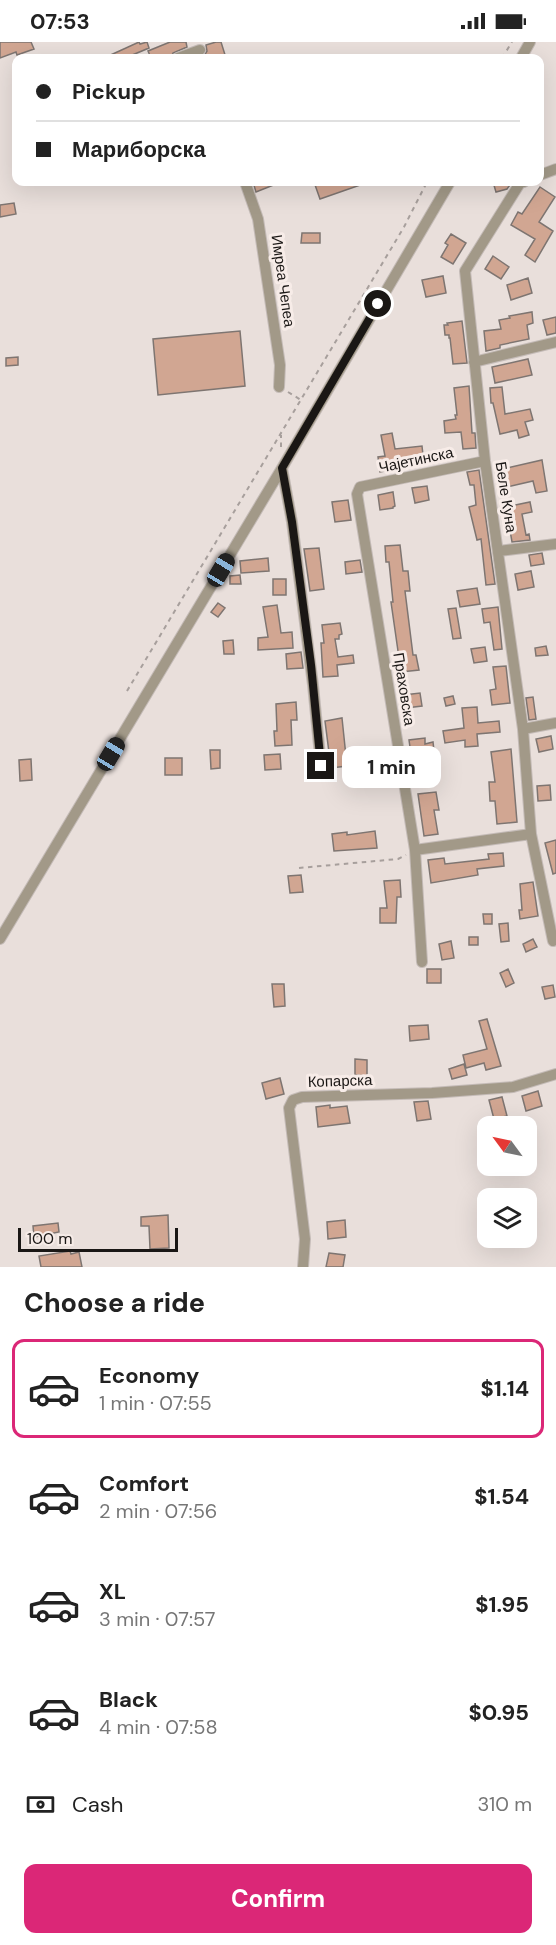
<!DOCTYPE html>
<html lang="en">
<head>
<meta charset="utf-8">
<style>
	:root { --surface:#fff; --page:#f6f6f6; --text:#222; --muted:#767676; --line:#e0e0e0; --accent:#db2777 }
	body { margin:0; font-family:"DM Sans",sans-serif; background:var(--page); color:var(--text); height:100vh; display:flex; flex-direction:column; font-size:22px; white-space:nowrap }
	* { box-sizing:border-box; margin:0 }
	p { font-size:20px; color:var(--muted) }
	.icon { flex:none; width:33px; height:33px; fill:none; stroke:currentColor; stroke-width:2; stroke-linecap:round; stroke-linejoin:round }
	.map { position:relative; height:1225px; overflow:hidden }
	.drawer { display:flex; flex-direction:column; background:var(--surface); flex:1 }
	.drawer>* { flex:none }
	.top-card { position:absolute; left:12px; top:12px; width:532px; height:132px; border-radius:12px; box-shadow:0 6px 24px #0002; display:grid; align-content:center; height:132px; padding:0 24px; background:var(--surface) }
	.needle { width:39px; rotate:303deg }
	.controls { position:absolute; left:477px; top:1074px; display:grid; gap:12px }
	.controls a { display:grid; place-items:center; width:60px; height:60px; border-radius:12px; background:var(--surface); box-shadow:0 6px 24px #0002; font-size:30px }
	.scale { position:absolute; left:18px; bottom:15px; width:160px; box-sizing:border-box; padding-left:6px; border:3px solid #1a1715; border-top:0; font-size:16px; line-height:21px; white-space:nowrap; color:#1a1715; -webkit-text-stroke:4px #f7ece8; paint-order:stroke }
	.end { position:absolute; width:27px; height:27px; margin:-14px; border:8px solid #1a1715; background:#fff; box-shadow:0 0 0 3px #fff }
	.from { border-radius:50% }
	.bubble { position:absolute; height:42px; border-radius:12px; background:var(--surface); box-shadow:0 6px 24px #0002; font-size:20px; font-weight:700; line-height:42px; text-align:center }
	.car { position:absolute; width:18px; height:36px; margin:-18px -9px; border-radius:8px; box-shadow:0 0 4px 2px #0007; background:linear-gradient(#222 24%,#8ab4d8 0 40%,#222 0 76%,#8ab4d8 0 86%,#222 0) }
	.top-card b { display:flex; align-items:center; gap:21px; height:57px; font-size:22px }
	.top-card b+b { border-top:2px solid var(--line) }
	.top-card i { width:15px; height:15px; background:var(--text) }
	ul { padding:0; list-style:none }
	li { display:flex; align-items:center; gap:18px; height:99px; margin:0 12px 9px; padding:0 12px; border:3px solid transparent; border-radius:12px }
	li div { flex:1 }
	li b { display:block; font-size:22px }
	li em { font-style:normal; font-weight:700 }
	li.on { border-color:var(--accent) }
	li>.icon { width:54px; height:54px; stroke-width:1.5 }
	h2 { padding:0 24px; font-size:27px; line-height:72px }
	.pay { display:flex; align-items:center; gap:15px; height:66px; padding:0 24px; font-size:22px }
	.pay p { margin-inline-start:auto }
	.button { display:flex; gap:12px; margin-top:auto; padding:12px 24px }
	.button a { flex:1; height:69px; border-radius:12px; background:var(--accent); color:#fff; font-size:24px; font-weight:700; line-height:69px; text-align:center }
	.status { display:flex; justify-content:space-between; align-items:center; height:42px; padding:0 30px; background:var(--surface); direction:ltr }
	.status svg { height:16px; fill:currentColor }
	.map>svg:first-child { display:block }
	.building { fill:#d1a692; stroke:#7e7571; stroke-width:1.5 }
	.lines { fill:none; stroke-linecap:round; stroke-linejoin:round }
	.street-casing { stroke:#c4bbb7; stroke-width:12 }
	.path { stroke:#a79f9c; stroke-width:2; stroke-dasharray:4.5 4.5; stroke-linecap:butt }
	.street { stroke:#a29988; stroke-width:10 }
	.route { stroke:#1a1715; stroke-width:8 }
	.labels { text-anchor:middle; stroke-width:6; stroke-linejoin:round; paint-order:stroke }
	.street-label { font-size:15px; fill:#1a1715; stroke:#f7ece8 }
</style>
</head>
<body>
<div class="status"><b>07:53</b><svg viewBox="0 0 49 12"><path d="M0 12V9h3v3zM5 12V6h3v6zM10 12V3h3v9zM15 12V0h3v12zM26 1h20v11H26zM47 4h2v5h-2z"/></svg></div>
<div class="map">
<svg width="556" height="1225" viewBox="0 0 556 1225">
	<rect width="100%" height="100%" fill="#e9dfdb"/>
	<path class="building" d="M0,0H31L34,7L17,13L16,10L0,16Z
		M139,0L140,2L147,0L149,6L130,14L131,16H104Z
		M170,0H186L187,5L173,11L171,16H151L148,9Z
		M216,0H221L226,16H204V14L207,9L206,3Z
		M253,140H281L256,150Z
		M314,140H366V141L320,157Z
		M493,140H512L507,147L496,150Z
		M540,145L555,155L539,180L553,189L535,220L525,213L535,197L511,183L518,170L522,172Z
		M14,161L16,172L0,175V163Z
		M302,191H320V201H301Z
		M451,192L466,201L453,222L441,215L448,203L445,201Z
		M493,214L509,225L501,237L485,227Z
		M443,234L446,251L426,255L422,238Z
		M528,236L532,251L511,258L507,243Z
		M532,270L533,281L527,283L529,297L500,303V306L486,309L484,289L501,287L499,278L510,276L509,274Z
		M556,275V291L547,293L543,278Z
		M462,279L467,321L453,322L450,296H449V293H445L444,283H448L447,281Z
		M240,289L245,344L158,353L153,297Z
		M18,315V323L6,324V316Z
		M528,317L532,333L495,341L492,325Z
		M469,344L472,391H475L476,406L463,407L461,390L445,391L444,379L456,377L455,373H457L454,346Z
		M502,345L505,372L530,367L533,378L525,380L529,393L519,396L517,388L500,392L493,361H491L490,346Z
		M392,391L395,407L422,404L424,422L397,424L398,427L380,430L378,415L385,414L381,393Z
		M542,418L547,449L536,451L533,439L502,446L498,428Z
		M479,428L495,542L486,543L481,497L477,498L469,465L476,463L474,443H470L467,430Z
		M427,444L429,458L415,461L412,446Z
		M393,450L395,464L393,465V466L380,468L378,453Z
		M348,458L351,478L335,480L332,460Z
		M530,460L532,470L522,472L526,493L529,492L530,498L512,500L506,465Z
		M400,503L403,529H408L410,549H405L413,613H416L419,628L401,630L391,560H393L389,520H386L385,504Z
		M319,506L324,547L310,549L304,507Z
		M542,511L544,522L531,524L529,513Z
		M268,516L269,529L241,531L240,519Z
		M360,518L362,530L346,532L345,520Z
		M531,529L534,545L518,548L515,532Z
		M240,533L241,542H230V534Z
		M273,537H286V553H273Z
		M477,546L480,562L460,565L457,549Z
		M218,561L225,566L218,575L211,570Z
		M277,563L281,591L292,590L293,606L258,608V596L268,595L263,565Z
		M498,565L502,607L494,608L490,580L484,581L482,567Z
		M456,566L461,596L453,597L448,567Z
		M340,581L342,592L339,593V597H335L338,615L353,613L354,621L337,623L338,634L323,635L321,601H324L322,583Z
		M233,598L234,612H224L223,599Z
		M546,604L548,613L536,614L535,606Z
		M485,605L487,619L474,621L471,607Z
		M301,610L303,626L287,627L286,612Z
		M506,624L510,661L492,663L490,648L496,647L493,625Z
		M420,651L422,664L406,666L404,653Z
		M453,654L455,662L446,664L444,656Z
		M533,655L536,677L529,678L526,656Z
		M296,660L297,678H291L292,703L275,704L274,689H277L276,662Z
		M477,665L478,681L499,679L500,690L477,692L478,704L465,705V698L445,701L443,689L464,686L462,666Z
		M342,676L347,724L331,726L325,679Z
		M551,694L553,707L539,710L536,697Z
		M425,696V702L433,700L435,717L412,719L409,698Z
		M511,707L517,780L497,782L495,759H490L489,740H495L491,710Z
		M210,708H220V726L211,727Z
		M280,712L281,727L265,728L264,713Z
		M165,716H182V733H165Z
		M31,717L32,738L20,739L19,718Z
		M550,743L551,758L538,759L537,744Z
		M436,750L439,768H434L438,792L424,794L418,752Z
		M375,789L377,806L334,809L332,792L347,790V793Z
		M556,798V831L553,832L545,801Z
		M503,811L504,824L477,827L478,833L431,841L428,818L444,816L445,822L489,817L488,812Z
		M301,833L303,850L290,851L288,834Z
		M400,838L401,855H397L396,881H380V866H387L384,839Z
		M533,840L538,874L520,877L519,868H522L520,842Z
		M483,872H492V882H484Z
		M508,881L509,899L501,900L499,882Z
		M469,895H478V903H469Z
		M533,897L537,905L526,910L523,902Z
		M451,899L454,916L442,918L439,902Z
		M427,927H441V941H427Z
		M508,927L514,941L506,945L500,931Z
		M272,942H284L285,964L274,965Z
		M553,943L555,955L545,957L542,945Z
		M487,977L501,1024L486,1028L484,1021L466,1026L463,1013L487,1007L479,979Z
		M428,983L429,997L410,999L409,984Z
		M355,1017L367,1018V1034L355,1033Z
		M464,1022L467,1033L452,1037L449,1027Z
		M280,1036L284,1052L266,1057L262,1041Z
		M538,1049L542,1064L526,1069L522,1054Z
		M502,1055L507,1074L494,1077L489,1058Z
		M428,1059L431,1077L417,1079L414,1060Z
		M330,1063V1066L347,1064L350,1081L318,1085L316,1065Z
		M168,1173L169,1206L150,1207L149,1184H141V1175Z
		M345,1178L346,1195L328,1197L327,1180Z
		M58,1181L59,1190L34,1195L33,1184Z
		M70,1209L71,1212L79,1210L82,1225H41L39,1214Z
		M329,1211L345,1213L343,1225H326Z"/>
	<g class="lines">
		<defs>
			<path id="street" d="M178,16L200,8
				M521,16L530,0
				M540,133L556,127
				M245,140L258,177L280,323L279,345
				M524,140L520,141L465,229L485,419L523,687L531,792L553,899
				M474,320L556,300
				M282,426L292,480L313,643L321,724
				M499,509L556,502
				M523,687L556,681
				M415,808L531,792
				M0,897L282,426L450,140
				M422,920L415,808L357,452L360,445L485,419
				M303,1225L305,1197L289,1066L293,1058L302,1055L432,1051L513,1045L556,1032"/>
		</defs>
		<use href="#street" class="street-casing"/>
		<path class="path" d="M502,16L512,0
			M288,350L301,358
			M281,405V393
			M127,649L404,185L427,140
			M299,826L398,817L406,813"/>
		<use href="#street" class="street"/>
	</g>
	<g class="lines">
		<path class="route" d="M321,724L311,623L292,480L282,426L378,262"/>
	</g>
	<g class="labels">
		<g class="street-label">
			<text transform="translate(283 239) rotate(82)" y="5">Имреа Чепеа</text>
			<text transform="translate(416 418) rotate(-12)" y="5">Чајетинска</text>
			<text transform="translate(506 455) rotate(81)" y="5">Беле Куна</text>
			<text transform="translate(404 647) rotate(81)" y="5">Праховска</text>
			<text transform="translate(340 1039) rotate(-2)" y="5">Копарска</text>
		</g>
	</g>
</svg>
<div class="controls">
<a><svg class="needle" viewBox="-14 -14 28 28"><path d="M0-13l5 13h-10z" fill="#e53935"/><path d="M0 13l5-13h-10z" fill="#767676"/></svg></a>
<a><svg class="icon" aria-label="layers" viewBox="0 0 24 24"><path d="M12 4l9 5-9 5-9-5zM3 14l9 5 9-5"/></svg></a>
</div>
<div class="scale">100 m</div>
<i class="end from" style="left:378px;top:262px"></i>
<i class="end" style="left:321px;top:724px"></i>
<div class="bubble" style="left:342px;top:704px;width:99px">1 min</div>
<i class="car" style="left:221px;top:528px;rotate:31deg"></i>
<i class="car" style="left:111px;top:712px;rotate:31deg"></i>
<div class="top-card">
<b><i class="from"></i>Pickup</b>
<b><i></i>Мариборска</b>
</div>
</div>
<section class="drawer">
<h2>Choose a ride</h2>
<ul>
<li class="on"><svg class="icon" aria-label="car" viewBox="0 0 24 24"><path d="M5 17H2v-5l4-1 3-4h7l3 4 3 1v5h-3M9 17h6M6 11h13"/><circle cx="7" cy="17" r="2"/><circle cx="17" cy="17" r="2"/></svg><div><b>Economy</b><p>1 min · 07:55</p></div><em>$1.14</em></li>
<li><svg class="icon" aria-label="car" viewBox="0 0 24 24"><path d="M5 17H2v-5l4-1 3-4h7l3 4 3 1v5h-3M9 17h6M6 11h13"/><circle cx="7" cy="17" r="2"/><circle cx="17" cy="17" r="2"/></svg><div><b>Comfort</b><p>2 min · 07:56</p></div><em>$1.54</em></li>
<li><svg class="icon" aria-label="car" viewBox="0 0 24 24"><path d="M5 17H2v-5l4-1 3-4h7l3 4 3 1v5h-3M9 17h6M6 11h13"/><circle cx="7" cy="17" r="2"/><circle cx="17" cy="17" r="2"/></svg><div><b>XL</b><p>3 min · 07:57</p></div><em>$1.95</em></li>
<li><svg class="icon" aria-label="car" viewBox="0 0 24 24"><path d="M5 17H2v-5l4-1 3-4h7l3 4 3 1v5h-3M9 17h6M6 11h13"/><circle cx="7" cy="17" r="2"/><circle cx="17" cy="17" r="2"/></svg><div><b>Black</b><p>4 min · 07:58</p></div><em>$0.95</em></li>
</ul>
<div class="pay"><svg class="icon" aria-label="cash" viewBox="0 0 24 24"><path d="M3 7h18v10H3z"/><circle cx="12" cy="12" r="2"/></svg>Cash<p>310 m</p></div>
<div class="button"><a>Confirm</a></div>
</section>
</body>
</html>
